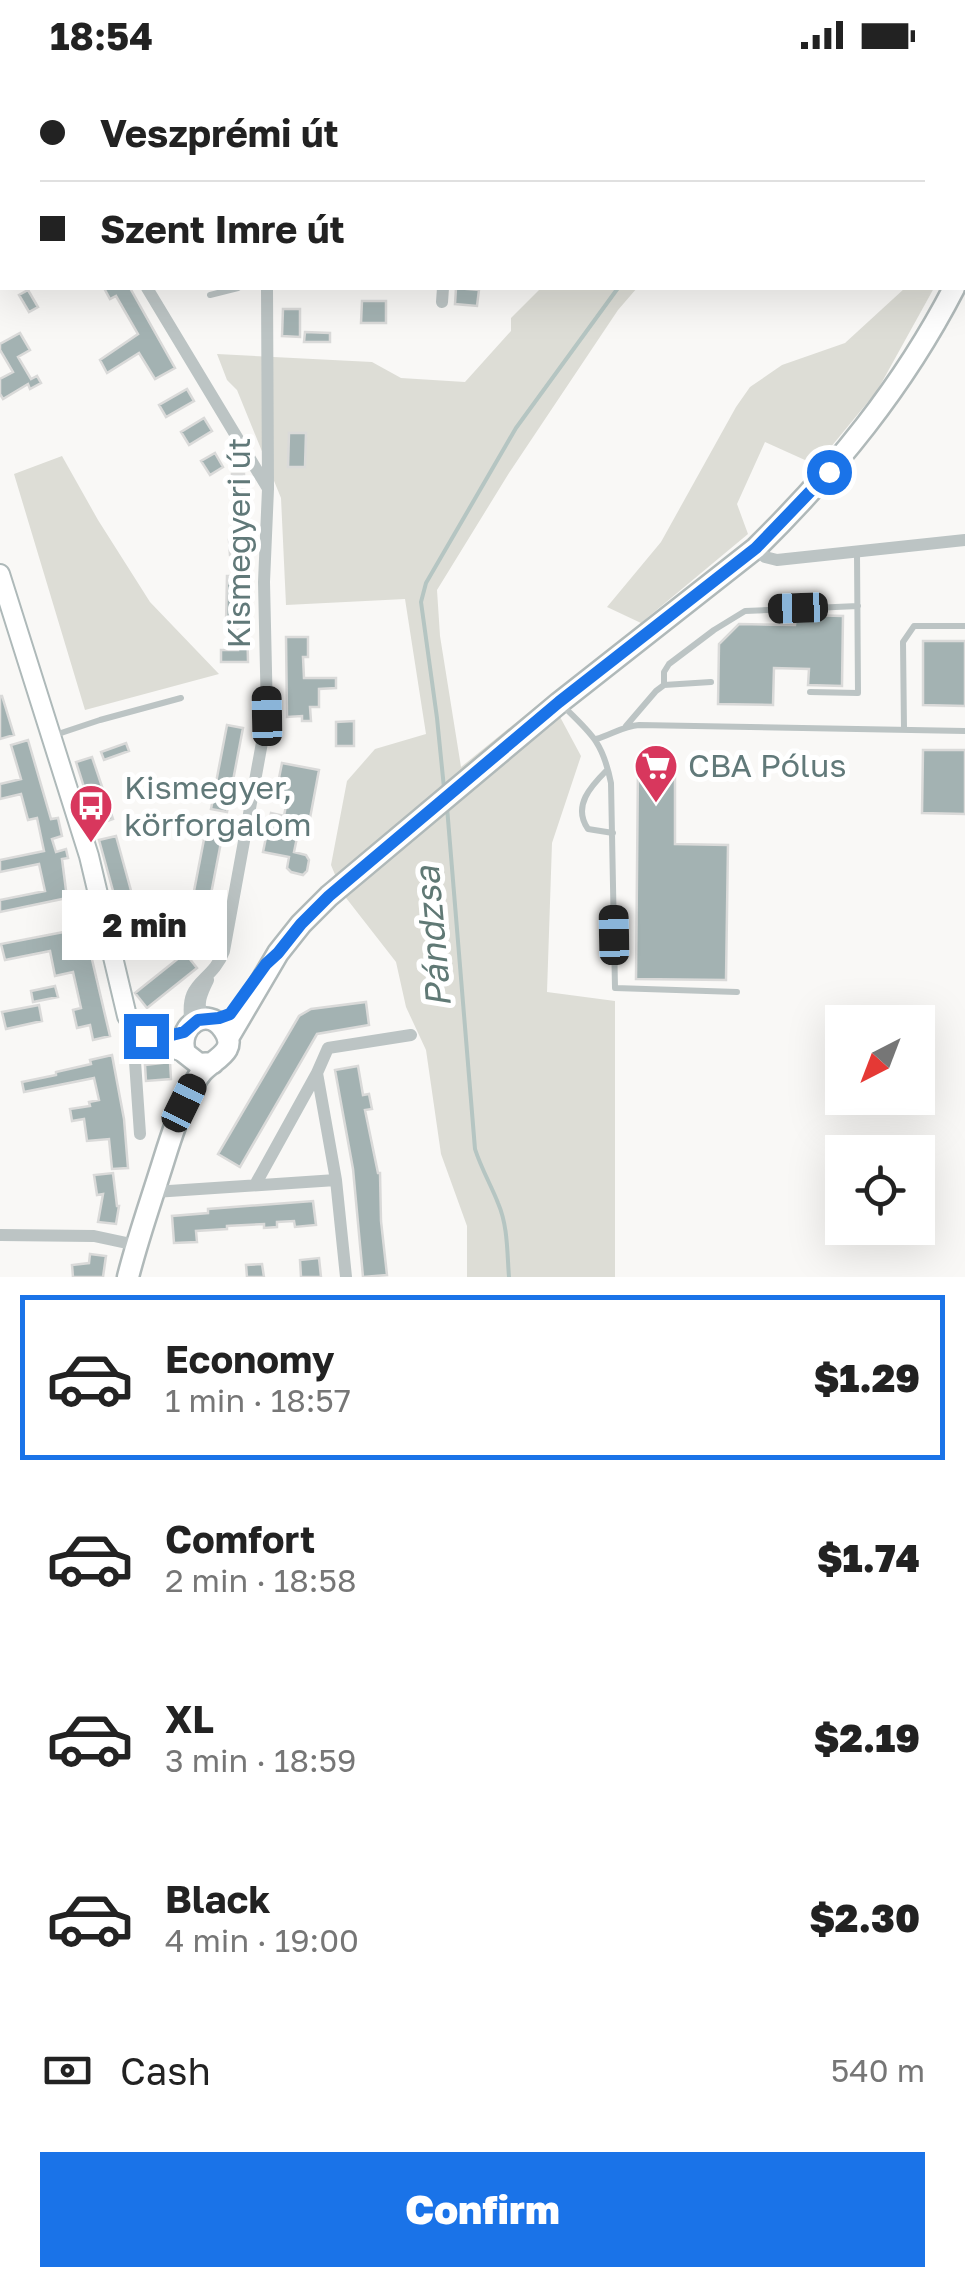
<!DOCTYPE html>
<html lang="en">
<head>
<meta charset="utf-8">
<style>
	:root { --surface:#fff; --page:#f6f6f6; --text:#222; --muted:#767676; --line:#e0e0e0; --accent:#1a73e8 }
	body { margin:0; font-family:"Golos Text",sans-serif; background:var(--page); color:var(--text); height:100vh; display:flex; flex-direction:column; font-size:38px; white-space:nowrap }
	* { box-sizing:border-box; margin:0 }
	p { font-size:32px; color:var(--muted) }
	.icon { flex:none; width:55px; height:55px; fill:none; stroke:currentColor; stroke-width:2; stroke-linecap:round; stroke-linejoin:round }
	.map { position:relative; height:1207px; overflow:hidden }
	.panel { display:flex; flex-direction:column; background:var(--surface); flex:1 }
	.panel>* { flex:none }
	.hud { position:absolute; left:0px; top:0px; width:965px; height:220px; box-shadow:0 10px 40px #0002; display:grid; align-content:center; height:220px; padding:0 40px; background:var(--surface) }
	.needle { width:65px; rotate:222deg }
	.buttons { position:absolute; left:825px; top:935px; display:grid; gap:20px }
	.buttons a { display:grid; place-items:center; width:110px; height:110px; border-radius:0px; background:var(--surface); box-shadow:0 10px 40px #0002; font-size:50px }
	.end { position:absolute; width:45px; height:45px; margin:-22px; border:12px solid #1a73e8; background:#fff; box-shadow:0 0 0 5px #fff }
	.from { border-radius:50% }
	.bubble { position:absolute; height:70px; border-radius:0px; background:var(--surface); box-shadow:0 10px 40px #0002; font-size:32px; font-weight:800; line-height:70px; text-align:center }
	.car { position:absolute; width:30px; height:60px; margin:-30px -15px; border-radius:12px; box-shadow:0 0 8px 2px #0007; background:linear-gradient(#222 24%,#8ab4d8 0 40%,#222 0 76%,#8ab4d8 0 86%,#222 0) }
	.hud b { display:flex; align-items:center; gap:35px; height:95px; font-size:38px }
	.hud b+b { border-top:2px solid var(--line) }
	.hud i { width:25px; height:25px; background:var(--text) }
	ul { padding:18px 0 0; list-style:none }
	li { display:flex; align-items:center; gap:30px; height:165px; margin:0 20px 15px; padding:0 20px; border:5px solid transparent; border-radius:0px }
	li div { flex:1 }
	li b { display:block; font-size:38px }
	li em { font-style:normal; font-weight:800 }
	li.selected { border-color:var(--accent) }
	li>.icon { width:90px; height:90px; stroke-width:1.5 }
	.pay { display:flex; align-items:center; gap:25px; height:110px; padding:0 40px; font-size:38px }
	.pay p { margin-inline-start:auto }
	.action { display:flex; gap:20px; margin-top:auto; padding:20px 40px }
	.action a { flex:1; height:115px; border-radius:0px; background:var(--accent); color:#fff; font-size:40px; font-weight:800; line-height:115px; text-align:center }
	.status { display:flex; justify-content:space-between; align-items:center; height:70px; padding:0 50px; background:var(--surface); direction:ltr }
	.status svg { height:28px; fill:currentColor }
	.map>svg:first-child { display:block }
	.green { fill:#ddddd6 }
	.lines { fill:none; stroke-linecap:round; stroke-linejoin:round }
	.stream { stroke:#b5c5c2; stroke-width:4 }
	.building { fill:#a3b2b2; stroke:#dadad9; stroke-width:2.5 }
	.secondary-casing { stroke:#aeb9b9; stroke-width:22 }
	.primary-casing { stroke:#b0b9b9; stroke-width:25 }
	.lane { stroke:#bcc4c4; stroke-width:6 }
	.street { stroke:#bcc4c4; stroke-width:12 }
	.secondary { stroke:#fff; stroke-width:18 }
	.primary { stroke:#fff; stroke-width:20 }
	.route { stroke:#1a73e8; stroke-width:12 }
	.labels { text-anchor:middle; stroke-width:10; stroke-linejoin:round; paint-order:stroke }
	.street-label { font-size:32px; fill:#617979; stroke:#fff }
	.poi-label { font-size:32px; fill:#617979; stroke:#fff; text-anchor:start }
	.water-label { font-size:35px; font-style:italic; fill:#607975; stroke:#fff }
</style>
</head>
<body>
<div class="status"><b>18:54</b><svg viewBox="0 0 49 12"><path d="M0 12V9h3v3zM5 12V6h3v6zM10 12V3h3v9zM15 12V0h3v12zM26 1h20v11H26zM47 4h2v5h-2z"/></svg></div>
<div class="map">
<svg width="965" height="1207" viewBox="0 0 965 1207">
	<rect width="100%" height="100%" fill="#f9f8f6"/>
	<path class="green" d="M541,218H637L618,240L509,403L437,520L440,566L461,697L545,629L559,645L581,686L552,773L547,922L615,931V1207H467V1156L441,1084L426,980L406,937L396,892L343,824L331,795L347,711L375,679L426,664L405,529L286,535L281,428L237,320L227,310L217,284L372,292L401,308L465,312L511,261V248Z
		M905,218H934L877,321L816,395L765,372L737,434L748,464L641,553L607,537L661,472L736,337L750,317L782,295L845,273Z
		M62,386L98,450L150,532L219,604L85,640L14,404Z"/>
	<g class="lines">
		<path class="stream" d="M846,2L847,0
			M444,718L437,648L421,532L426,513L516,358L618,218
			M447,737L475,1079C481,1098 491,1115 498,1133C508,1156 507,1182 509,1207"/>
	</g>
	<path class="building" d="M104,218H130L175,298L155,309L139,283L107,303L100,290L138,264L116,226L110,229Z
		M456,218L479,220L477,236L455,234Z
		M28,220L38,237L29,242L19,225Z
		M362,231H386V253H361Z
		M283,239H300V267L282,266Z
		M305,262L330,263V272H304Z
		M20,263L30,280L18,287L31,309L37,306L41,313L30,319L28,314L3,329L0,324V309L13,302L0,280V274Z
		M187,319L194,331L166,347L159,335Z
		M204,348L212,361L189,375L181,362Z
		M289,363H306L305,397H288Z
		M215,383L223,397L210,405L201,391Z
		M232,404H244L245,430L233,431Z
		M246,469V484L230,485L229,470Z
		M227,506H246L248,592H221V580H238L237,554H226Z
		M806,545L843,546L842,616L808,615L809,599L774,598L773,635L718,634L719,574L739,554L795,555L796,546Z
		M286,567H308V587H303L304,608H336V618L319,619V637H310L311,651H302V646L287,647Z
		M923,571H965V636L923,635Z
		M0,626H2L14,665L0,669Z
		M354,651V676H336V652Z
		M227,655L243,658L227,742L211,739Z
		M28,670L51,749L58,748L62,766L52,769L56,782L66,779L68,788L62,789L67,828L0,842V830L45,821L39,794L0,802V790L44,781L37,748L28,750L21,724L0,729V714L21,709L11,675Z
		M126,673L129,681L104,690L101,682Z
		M923,680H965V744L922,743Z
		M92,687L113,749L96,755L76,692Z
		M282,693L319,700L308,759L299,758L294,782L306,785L309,790L307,801L303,805L291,802L287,798L289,787L263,782L271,743L284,746L288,725L276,723Z
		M638,695H675V774L728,775L726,910L636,909Z
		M205,764L222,767L206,850L189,847Z
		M116,766L138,846L121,850L99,770Z
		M166,850L188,853L186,865L165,862Z
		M83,851L110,966L93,970L90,955L77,958L73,940L81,938L73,902L55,906L50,881L5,890L1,874L74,860L72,853Z
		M185,883L197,898L147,938L135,923Z
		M55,916L58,927L33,932L31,921Z
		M366,932L369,955L317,964L240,1097L218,1084L299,946L311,939Z
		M39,935L42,951L6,959L2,942Z
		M112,985L124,1049L128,1098L112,1099L109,1069L87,1071L84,1049L72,1051L70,1039L90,1036L89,1032L99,1030L94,1008L24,1022L22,1012L56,1005V1002L91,994L90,990Z
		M170,992L171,1009L146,1011L145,995Z
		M358,996L363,1025L369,1024L372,1039L365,1040L378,1103H380L381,1151L387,1205L363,1207L353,1099L335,1000Z
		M113,1103L117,1136H119L116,1154L98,1152L103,1124L97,1125L94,1105Z
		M313,1131L316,1155L295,1157L294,1151L277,1152V1157L264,1158V1154L227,1156V1159L196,1161L197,1172L174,1173L172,1146L208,1143V1139Z
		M90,1184L106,1186L103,1207H73L72,1195L89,1193Z
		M319,1188L321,1207H301L300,1190Z
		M262,1194L264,1207H247L246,1195Z"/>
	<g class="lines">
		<defs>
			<path id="secondary" d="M0,504L89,786L127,946C139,968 163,974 185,983"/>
			<path id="primary" d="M962,201L965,196
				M228,968L278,883L301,854L329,826L559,633L756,478C835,400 903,317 954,218
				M128,1207C137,1171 149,1137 160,1102C168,1077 175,1052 186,1029C191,1019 195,1010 202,1002C213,989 239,982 224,960C208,935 176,955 185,983L199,994L213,993"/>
		</defs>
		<use href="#secondary" class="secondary-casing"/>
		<use href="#primary" class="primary-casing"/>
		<path class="lane" d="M210,225L238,218
			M664,615V602L669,594L714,560L745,541L858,536
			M810,622L858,623L857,484
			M564,637C592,664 603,673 611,713L615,918L737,922
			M626,656L656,621L664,615L711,612
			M904,659L903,572L914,556H965
			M52,666L100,650L181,628
			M596,669C611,665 623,656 639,655L965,661
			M607,700C591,716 572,736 588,759L613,763"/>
		<path class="street" d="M29,0L30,2
			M266,0V2
			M457,2V0
			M147,218L267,417
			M442,232L443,218
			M756,478L765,487L777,490L965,470
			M206,949C194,938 202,922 208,910
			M191,954C183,909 211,915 224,881L267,645L264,512L268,419L267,218
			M137,959L134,977L140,1064
			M317,1003L336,1110L346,1207
			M255,1115L317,1003L328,978L411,965
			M154,1122L336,1110
			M0,1165L94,1166L136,1175"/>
		<use href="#secondary" class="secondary"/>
		<use href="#primary" class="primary"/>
	</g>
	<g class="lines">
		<path class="route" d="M146,966L137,959L150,964L168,966L184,962L198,950L219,948L230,944L266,894L278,883L301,854L329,826L559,632L756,478L829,402"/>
	</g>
	<defs>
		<symbol id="supermarket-pin" viewBox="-11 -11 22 30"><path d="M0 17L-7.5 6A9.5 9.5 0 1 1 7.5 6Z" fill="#d8375d" stroke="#fff"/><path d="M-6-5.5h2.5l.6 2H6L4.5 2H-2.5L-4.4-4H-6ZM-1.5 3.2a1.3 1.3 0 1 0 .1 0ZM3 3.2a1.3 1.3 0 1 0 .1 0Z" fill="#fff"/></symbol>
		<symbol id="bus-pin" viewBox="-11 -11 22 30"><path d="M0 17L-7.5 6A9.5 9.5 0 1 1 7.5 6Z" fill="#d8375d" stroke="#fff"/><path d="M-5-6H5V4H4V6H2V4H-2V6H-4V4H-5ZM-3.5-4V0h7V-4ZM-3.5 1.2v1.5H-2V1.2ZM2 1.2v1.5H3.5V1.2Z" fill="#fff"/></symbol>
	</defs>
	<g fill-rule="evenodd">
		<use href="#supermarket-pin" x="631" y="671" width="50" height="68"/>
		<use href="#bus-pin" x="66" y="711" width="50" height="68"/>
	</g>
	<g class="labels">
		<g class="street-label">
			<text transform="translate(239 473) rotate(-90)" y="11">Kismegyeri út</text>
		</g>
		<g class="poi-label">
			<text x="688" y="707">CBA Pólus</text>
			<text x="124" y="729">Kismegyer,<tspan x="124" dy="37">körforgalom</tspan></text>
		</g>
		<g class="water-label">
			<text transform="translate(433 867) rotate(-95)" y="12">Pándzsa</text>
		</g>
	</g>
</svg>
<div class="buttons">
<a><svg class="needle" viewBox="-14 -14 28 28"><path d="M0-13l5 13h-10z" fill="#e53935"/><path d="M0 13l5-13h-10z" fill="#767676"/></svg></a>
<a><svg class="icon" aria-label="locate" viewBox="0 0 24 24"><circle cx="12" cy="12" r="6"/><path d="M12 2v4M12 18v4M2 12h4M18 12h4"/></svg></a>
</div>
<i class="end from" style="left:829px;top:402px"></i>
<i class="end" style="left:146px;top:966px"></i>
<div class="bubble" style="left:62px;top:820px;width:165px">2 min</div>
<i class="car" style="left:798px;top:538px;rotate:268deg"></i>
<i class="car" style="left:267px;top:646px;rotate:359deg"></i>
<i class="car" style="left:614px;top:865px;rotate:359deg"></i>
<i class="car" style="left:184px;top:1033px;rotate:26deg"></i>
<div class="hud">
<b><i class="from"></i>Veszprémi út</b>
<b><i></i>Szent Imre út</b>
</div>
</div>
<section class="panel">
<ul>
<li class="selected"><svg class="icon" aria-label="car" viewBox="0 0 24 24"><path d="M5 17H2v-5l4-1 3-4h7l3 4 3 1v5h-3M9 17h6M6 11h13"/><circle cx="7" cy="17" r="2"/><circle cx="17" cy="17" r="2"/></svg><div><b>Economy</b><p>1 min · 18:57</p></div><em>$1.29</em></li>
<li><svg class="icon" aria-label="car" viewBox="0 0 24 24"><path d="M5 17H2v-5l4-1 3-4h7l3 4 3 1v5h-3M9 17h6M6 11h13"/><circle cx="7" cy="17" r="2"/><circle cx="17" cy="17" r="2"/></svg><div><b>Comfort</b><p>2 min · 18:58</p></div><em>$1.74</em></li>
<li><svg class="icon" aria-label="car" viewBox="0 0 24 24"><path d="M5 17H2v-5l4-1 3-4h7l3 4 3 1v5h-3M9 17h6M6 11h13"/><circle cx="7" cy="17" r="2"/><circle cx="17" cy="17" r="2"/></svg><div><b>XL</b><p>3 min · 18:59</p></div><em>$2.19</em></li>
<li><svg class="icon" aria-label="car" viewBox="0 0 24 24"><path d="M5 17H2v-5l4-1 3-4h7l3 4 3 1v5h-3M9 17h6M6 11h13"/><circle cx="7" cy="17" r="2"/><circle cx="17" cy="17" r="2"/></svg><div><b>Black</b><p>4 min · 19:00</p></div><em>$2.30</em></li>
</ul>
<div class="pay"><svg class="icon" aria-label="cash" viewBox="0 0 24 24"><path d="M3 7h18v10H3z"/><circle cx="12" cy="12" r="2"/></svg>Cash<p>540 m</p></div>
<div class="action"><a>Confirm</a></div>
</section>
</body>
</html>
